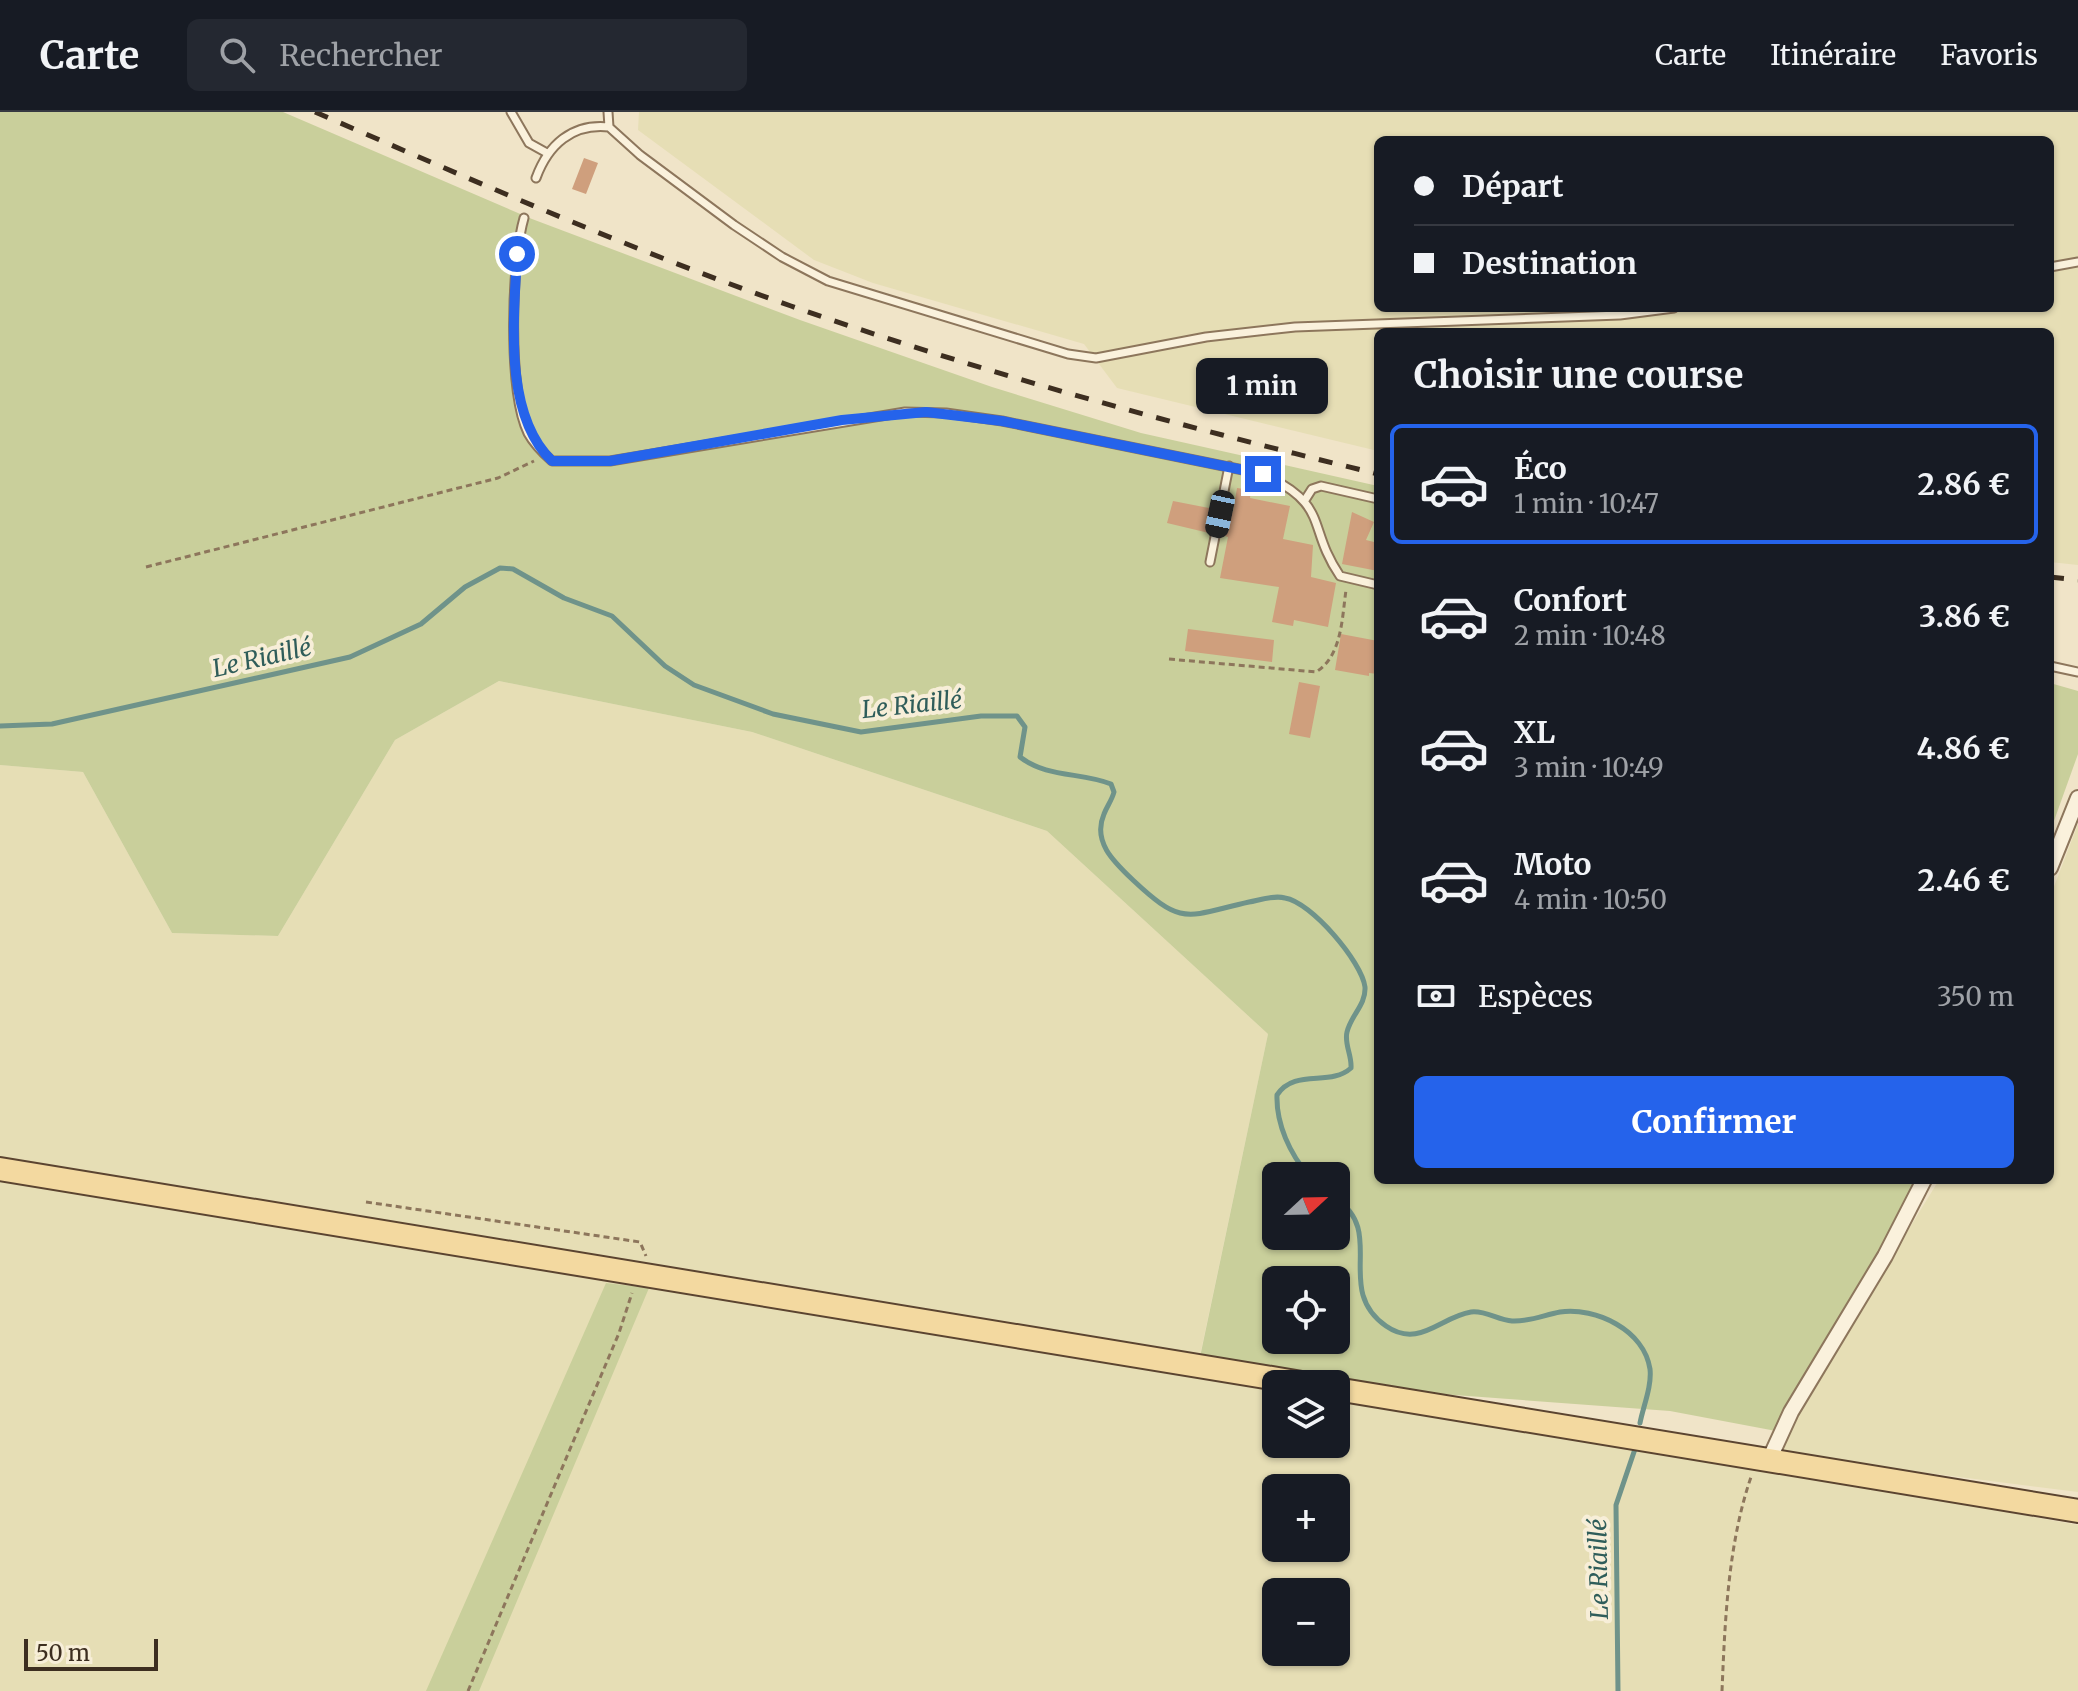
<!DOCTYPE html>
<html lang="fr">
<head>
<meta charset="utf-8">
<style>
	:root { --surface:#171b24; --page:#242831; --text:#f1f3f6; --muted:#9ea1a6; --line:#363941; --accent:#2563eb }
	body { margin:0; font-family:Merriweather,serif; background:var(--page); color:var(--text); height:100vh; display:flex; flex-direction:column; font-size:30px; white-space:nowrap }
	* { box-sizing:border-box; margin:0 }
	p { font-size:26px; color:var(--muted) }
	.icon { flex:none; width:44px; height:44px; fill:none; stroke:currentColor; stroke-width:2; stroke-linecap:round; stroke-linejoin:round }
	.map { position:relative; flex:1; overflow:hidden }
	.sheet { position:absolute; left:1374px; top:216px; width:680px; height:856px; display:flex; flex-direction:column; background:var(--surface); border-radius:12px; box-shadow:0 2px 6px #0004 }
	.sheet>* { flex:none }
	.guide { position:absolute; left:1374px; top:24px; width:680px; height:176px; border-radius:12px; box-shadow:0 2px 6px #0004; display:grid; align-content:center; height:176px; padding:0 40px; background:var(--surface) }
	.needle { width:52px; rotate:68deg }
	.controls { position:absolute; left:1262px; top:1050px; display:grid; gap:16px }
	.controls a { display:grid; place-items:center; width:88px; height:88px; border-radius:12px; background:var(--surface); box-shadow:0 2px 6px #0004; font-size:40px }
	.scale { position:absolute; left:24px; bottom:20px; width:134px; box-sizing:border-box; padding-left:8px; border:4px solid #3d2e20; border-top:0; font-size:22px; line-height:28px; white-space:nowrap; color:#3d2e20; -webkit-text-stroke:6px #f7eed8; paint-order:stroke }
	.end { position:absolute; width:36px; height:36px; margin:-18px; border:10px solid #2563eb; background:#fff; box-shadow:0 0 0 4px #fff }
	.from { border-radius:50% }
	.bubble { position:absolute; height:56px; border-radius:12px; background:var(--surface); box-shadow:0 2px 6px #0004; font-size:26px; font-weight:700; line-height:56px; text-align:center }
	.car { position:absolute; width:24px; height:48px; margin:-24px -12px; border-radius:10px; box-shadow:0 0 6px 2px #0007; background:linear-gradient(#222 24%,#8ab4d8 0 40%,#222 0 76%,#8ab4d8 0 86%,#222 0) }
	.guide b { display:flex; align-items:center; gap:28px; height:76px; font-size:30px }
	.guide b+b { border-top:2px solid var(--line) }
	.guide i { width:20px; height:20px; background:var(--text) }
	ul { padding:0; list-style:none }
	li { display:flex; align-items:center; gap:24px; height:120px; margin:0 16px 12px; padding:0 24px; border:4px solid transparent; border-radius:12px }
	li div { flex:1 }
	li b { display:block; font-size:30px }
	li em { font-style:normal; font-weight:700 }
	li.current { border-color:var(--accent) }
	li>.icon { width:72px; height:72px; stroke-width:1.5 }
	h2 { padding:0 40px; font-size:36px; line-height:96px }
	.pay { display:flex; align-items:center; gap:20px; height:88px; padding:0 40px; font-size:30px }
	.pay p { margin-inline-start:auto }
	.action { display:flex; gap:16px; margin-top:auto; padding:16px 40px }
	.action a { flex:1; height:92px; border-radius:12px; background:var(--accent); color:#fff; font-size:32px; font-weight:700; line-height:92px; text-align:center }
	header { display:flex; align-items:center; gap:48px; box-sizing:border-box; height:112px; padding:0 40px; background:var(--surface); border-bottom:2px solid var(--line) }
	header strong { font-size:38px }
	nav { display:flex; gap:44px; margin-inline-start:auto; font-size:28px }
	.search { width:560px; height:72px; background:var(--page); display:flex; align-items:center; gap:20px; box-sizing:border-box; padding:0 28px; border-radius:12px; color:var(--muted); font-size:30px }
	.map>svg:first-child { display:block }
	.farmland { fill:#e6deb5; fill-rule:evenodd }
	.green { fill:#c9cf9b; fill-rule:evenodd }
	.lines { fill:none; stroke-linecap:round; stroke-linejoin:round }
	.stream { stroke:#6f938a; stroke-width:5 }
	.building { fill:#cf9f7d }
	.lane-casing { stroke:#8d765c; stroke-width:11 }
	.street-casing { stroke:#8d765c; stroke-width:18 }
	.primary-casing { stroke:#5b4430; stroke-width:26 }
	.path { stroke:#8d765c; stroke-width:3; stroke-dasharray:6 4; stroke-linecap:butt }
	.lane { stroke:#faf1dc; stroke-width:7 }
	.street { stroke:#faf1dc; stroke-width:14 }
	.primary { stroke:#f3d9a0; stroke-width:22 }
	.rail { stroke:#3d2e20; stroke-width:5; stroke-dasharray:14 14; stroke-linecap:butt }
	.route { stroke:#2563eb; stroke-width:10 }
	.labels { text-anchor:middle; stroke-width:8; stroke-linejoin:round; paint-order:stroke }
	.water-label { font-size:24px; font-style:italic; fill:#2f5d5a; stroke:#f7eed8 }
</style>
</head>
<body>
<header>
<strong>Carte</strong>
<div class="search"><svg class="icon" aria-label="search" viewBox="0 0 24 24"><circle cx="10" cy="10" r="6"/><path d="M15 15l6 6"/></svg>Rechercher</div>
<nav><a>Carte</a><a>Itinéraire</a><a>Favoris</a></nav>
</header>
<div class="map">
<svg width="2078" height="1579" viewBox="0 0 2078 1579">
	<rect width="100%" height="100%" fill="#f0e4c8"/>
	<path class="farmland" d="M639,0H2078V453L2050,450V220H1378V339L1117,276L1084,232L873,171L814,148L638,18ZM1378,28H2050V196H1378Z
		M499,569L752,620L1047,719L1268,922L1198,1253L1276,1272V1332H1336V1279L2078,1413V1579H0V653L83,660L172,821L278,824L395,628ZM1276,1376H1336V1436H1276ZM1276,1480H1336V1540H1276Z
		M2078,712V1380L1771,1341L1939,1068H2050V785Z"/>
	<path class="green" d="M0,0H283L532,107L800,208L992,275L1141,321L1378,374V1068H1923L1786,1321L1670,1299L1196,1264L1268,922L1047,719L752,620L499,569L395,628L278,824L172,821L83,660L0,653ZM1276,1064H1336V1124H1276ZM1276,1168H1336V1228H1276Z
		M2050,571L2078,579V642L2050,720Z
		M606,1171L649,1176L479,1579H426Z"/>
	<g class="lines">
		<path class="stream" d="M0,614L52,612L350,545L421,512L465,475L500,456L513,457L564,486L612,504L665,554L694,573L773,602L861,620L981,604H1017L1025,615L1020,645C1047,666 1081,660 1111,672L1114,680C1112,688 1107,694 1104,702C1092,730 1114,750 1134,769C1183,815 1187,804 1249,790C1260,788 1274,783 1285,786C1311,790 1362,850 1365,875C1366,893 1351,903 1347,920C1344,932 1352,943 1351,956C1330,975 1295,956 1277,983C1276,1012 1290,1042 1309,1064
			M1336,1087C1387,1120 1333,1177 1386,1214C1419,1237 1440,1205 1471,1200C1485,1198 1498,1208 1512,1209C1529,1210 1544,1203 1560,1200C1596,1195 1644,1218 1650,1257C1652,1274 1643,1295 1640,1311
			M1618,1579L1616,1393L1635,1337"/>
	</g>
	<path class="building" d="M584,46L598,51L586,82L572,77Z
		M1237,376L1251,378L1250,386L1290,394L1283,427L1313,433L1311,465L1336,471L1328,515L1294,508L1293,514L1272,510L1279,475L1220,466L1228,425L1222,423L1227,399L1233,400Z
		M1173,389L1214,397L1209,421L1167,411Z
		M1352,400L1374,410L1366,428L1378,431V459L1342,452Z
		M1188,517L1274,528L1272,550L1185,539Z
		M1341,522L1378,529V562L1369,561V564L1335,558Z
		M1299,570L1320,574L1310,626L1289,622Z"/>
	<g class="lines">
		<defs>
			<path id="lane" d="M511,0L529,31L547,41
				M608,0L609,15
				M536,66C548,33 572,11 609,15L640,43L734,113L782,145L828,169L1068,242L1096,246L1206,225L1295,215L1620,203L1674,196
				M524,106C511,151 508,280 528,321C534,332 542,340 552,349H610L905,300L946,301L1002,309L1263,362C1331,394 1306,414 1340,464L1378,473
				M2050,155L2078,150
				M1305,388L1312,377L1321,374L1378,387
				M1210,450L1229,354
				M2050,554L2078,560"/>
			<path id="street" d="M2050,756L2078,686
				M1769,1348L1791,1300L1885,1144L1924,1068"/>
			<path id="primary" d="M0,1057L1308,1272
				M1336,1277L2078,1399"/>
		</defs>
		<use href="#lane" class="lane-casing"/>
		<use href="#street" class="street-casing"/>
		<use href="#primary" class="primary-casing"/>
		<path class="path" d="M146,455L498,366L534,349
			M1169,547L1316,560C1342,544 1342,506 1346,478
			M366,1090L640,1130L646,1144
			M468,1579L619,1221L632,1181
			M1722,1579C1725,1508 1728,1432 1751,1365"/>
		<use href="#lane" class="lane"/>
		<use href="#street" class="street"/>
		<use href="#primary" class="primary"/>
		<path class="rail" d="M315,0C472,68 629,137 791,194C983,261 1180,314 1378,362
			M2050,465L2078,468"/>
	</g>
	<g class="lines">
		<path class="route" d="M517,142C514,206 503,302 552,349H610L842,308L926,300L1002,309L1263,362"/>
	</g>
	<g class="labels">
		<g class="water-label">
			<text transform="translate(262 546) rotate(-13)" y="8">Le Riaillé</text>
			<text transform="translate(912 593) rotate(-6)" y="8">Le Riaillé</text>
			<text transform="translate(1599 1457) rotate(-91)" y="8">Le Riaillé</text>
		</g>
	</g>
</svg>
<div class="controls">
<a><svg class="needle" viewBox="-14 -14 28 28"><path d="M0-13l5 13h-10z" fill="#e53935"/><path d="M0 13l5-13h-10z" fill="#9ea1a6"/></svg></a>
<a><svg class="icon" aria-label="locate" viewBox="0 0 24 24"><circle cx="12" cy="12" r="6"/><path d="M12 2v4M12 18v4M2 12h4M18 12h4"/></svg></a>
<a><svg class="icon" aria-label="layers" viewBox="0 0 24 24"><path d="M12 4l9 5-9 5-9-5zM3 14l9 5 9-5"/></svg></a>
<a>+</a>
<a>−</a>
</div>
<div class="scale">50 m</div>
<i class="end from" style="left:517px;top:142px"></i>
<i class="end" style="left:1263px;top:362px"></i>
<div class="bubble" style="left:1196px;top:246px;width:132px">1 min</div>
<i class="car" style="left:1220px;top:402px;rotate:192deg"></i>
<div class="guide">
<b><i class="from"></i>Départ</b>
<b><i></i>Destination</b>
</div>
<section class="sheet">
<h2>Choisir une course</h2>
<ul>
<li class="current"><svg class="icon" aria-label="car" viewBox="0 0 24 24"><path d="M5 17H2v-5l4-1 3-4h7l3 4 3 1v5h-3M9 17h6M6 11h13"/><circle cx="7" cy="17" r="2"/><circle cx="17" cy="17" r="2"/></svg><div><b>Éco</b><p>1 min · 10:47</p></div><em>2.86 €</em></li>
<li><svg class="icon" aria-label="car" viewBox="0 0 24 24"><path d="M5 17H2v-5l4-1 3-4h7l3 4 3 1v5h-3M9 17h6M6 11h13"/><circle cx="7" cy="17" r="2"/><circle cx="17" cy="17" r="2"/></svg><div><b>Confort</b><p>2 min · 10:48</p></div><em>3.86 €</em></li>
<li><svg class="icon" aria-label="car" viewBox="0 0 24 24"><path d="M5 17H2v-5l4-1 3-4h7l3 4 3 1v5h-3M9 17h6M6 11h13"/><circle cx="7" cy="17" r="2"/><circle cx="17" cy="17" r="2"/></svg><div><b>XL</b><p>3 min · 10:49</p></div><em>4.86 €</em></li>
<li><svg class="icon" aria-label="car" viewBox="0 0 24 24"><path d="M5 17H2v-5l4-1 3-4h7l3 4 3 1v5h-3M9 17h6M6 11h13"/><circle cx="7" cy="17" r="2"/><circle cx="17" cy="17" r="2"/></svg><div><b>Moto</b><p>4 min · 10:50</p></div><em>2.46 €</em></li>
</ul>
<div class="pay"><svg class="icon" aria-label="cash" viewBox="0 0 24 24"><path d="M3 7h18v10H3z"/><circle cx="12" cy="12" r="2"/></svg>Espèces<p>350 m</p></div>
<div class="action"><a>Confirmer</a></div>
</section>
</div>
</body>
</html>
